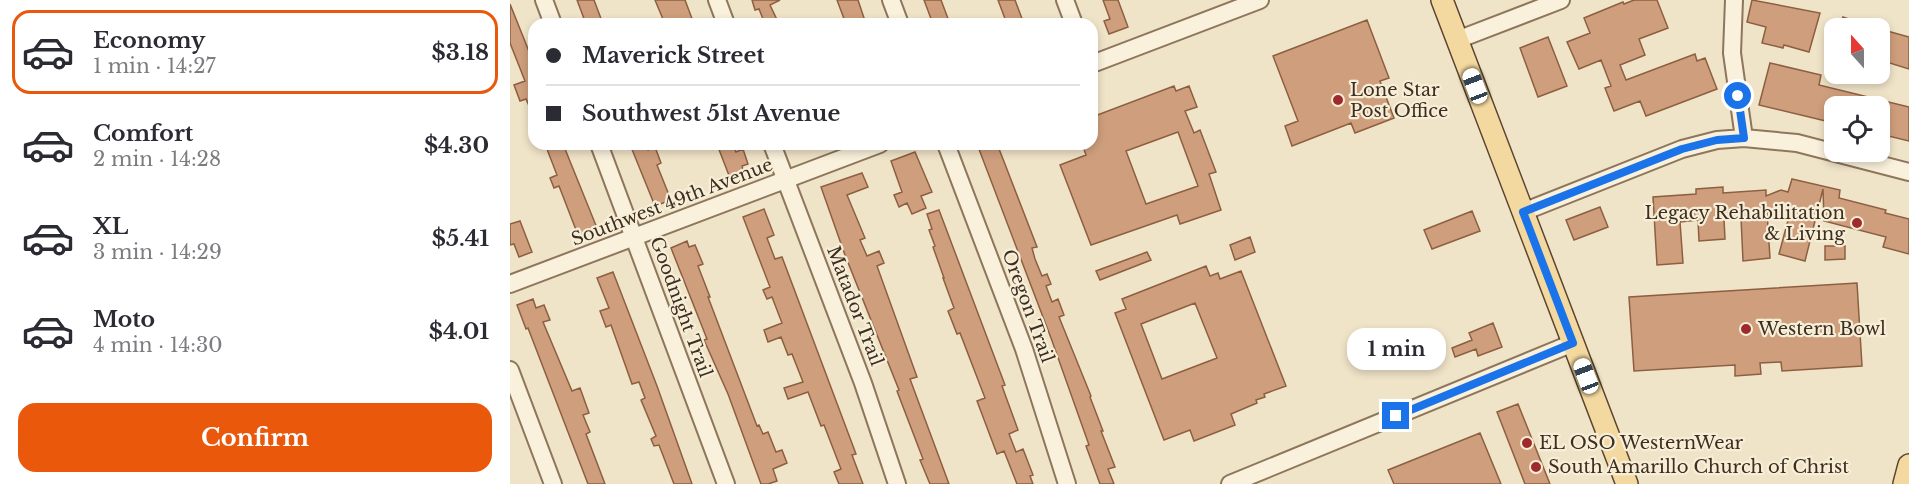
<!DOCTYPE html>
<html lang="en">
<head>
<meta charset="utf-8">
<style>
	:root { --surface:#fff; --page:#f2f2f3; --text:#2b2b33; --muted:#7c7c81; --line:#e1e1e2; --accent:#ea580c }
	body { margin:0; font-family:"Libre Baskerville",serif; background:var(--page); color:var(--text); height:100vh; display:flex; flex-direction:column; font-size:22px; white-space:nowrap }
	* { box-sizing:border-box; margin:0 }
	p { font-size:20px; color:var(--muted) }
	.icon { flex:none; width:33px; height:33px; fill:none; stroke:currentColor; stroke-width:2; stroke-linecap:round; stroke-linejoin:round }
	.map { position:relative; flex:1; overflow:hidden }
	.drawer { display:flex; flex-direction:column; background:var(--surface); width:510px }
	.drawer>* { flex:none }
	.guide { position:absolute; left:18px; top:18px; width:570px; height:132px; border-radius:18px; box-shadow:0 3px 9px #0003; display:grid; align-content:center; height:132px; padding:0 18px; background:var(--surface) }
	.needle { width:39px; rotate:339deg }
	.fabs { position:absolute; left:1314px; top:18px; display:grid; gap:12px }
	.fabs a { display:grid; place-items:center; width:66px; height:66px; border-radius:12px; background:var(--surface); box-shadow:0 3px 9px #0003; font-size:30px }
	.end { position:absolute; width:27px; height:27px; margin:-14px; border:8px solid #1a73e8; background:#fff; box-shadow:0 0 0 3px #fff }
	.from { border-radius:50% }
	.bubble { position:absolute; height:42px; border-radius:18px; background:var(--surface); box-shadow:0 3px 9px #0003; font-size:20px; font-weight:800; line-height:42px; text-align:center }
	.car { position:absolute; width:18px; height:36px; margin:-18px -9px; border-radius:8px; box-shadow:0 0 4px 2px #0007; background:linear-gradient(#fff 24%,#345 0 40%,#fff 0 76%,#345 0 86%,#fff 0) }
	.guide b { display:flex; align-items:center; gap:21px; height:57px; font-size:22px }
	.guide b+b { border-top:2px solid var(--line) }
	.guide i { width:15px; height:15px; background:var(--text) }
	ul { padding:10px 0 0; list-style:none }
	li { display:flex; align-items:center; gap:18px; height:84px; margin:0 12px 9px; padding:0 6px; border:3px solid transparent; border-radius:18px }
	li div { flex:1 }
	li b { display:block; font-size:22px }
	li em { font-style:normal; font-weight:800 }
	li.selected { border-color:var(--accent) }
	li>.icon { width:54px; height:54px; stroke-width:1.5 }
	.cta { display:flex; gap:12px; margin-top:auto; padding:12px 18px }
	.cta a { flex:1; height:69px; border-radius:18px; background:var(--accent); color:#fff; font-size:24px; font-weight:800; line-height:69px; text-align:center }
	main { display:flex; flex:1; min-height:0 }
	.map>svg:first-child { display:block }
	.building { fill:#cf9f7d; stroke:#8d5f41; stroke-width:1.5; fill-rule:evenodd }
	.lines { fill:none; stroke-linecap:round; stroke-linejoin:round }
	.minor-casing { stroke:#8d765c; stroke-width:20 }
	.major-casing { stroke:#5b4430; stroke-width:24 }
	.minor { stroke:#faf1dc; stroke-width:16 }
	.major { stroke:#f3d9a0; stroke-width:21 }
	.route { stroke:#1a73e8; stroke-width:8 }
	.poi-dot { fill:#9e2a2b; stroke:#f7eed8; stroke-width:2 }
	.labels { text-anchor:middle; stroke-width:4.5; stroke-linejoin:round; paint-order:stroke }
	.poi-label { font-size:18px; fill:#3d2e20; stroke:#f7eed8; text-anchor:start }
	.street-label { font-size:18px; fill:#3d2e20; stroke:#f7eed8 }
</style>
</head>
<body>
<main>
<section class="drawer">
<ul>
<li class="selected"><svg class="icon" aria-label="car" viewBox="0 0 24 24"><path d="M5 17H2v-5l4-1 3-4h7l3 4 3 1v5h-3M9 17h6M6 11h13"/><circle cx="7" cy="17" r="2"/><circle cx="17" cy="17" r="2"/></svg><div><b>Economy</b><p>1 min · 14:27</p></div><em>$3.18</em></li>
<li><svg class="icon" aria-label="car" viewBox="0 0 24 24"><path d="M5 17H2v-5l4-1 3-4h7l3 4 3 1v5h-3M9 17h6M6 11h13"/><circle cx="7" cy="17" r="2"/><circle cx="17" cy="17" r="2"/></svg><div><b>Comfort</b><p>2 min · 14:28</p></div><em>$4.30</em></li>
<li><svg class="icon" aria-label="car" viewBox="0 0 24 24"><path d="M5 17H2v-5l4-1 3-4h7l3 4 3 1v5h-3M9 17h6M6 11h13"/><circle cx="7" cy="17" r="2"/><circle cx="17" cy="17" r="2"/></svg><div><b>XL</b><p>3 min · 14:29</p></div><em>$5.41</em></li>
<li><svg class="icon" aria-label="car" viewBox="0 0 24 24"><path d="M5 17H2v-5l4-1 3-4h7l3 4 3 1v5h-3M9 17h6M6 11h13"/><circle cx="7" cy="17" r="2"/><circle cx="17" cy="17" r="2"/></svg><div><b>Moto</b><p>4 min · 14:30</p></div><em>$4.01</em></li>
</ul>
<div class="cta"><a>Confirm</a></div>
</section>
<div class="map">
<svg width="1399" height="484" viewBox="0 0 1399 484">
	<rect width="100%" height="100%" fill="#f0e4c8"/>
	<path class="building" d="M67,0H84L93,24H76Z
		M145,0H175L184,24H155Z
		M242,0H270L260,5L269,24H255L249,9L245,10Z
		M327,0H348L356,24H336Z
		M414,0H431L440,24H423Z
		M488,0H505L514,24H497Z
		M593,0H608L618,27L599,34L594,21L600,19Z
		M1124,0H1147L1158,28L1129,39L1135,55L1110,65L1116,80L1185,54L1187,61L1195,58L1207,89L1136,116L1130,101L1104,111L1095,88L1101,86L1091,60L1069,69L1057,42L1080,33L1074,18L1113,2L1114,4Z
		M1242,0L1310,13L1299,52L1274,45L1273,48L1252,43L1256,27L1237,22Z
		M0,4L24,64V117L16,99L10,101L4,85L15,81L0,43Z
		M1333,17L1361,27V28H1329Z
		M857,20L879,78L870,81L884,118L845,133L841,123L782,146L775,126L788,121L763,56Z
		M1370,29L1399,37V69L1370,60Z
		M1038,37L1057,86L1028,97L1010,48Z
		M1260,63L1311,75L1309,85L1399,107V141L1370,134V106H1324V123L1249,105Z
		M664,86L666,91L679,86L687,107L675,111L684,133L690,130L706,172L699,174L711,210L670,224L667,215L581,245L550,165L576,155L572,144H582V117ZM668,132L688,186L636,204L616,151Z
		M35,144H53L87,228L68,235L49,186L44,188L40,178L47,175Z
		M128,144H136L138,150L145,147L151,163L147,165L161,200L145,206L121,147Z
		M216,144H223L226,152L233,149L238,164L232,166L234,173L220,178L208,147Z
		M467,144H487L493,159L527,247L522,248L525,259L532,276L537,274L541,284L536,286L542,302L548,299L554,315L549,317L581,396L580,397L593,431H591L605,467L598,469L604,484H590L576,446L579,445L541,338Z
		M405,152L422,192L411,196L416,208L402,214L397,203L389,207L384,195L392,192L381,161Z
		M352,173L358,187L337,195L355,238L350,240L357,256L369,251L374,263L367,266L407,377L400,379L439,484H420L410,460L413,459L387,391L389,390L335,255L311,187Z
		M1282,179L1330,190L1329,198L1376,210L1375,213L1399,219V254L1373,247L1376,237L1314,221L1313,189L1295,261L1269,254L1281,209L1257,212L1260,258L1233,261L1231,218L1214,219L1215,239L1189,241L1188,220L1170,222L1173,263L1147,265L1143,197L1186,194V189L1213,187V193L1256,190V196L1271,190L1278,192Z
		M1090,207L1098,227L1064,240L1056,220Z
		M254,209L264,235L257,238L265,259L272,257L346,454L342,455L353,484H329L324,472L331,469L314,425L311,426L298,392L278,399L274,388L293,382L282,354L278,355L271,337L258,342L254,330L272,323L262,297L257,299L253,290L260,287L233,217Z
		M429,210L495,385L492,386L508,430L499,434L506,452L513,449L523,475L520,476L523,484H507L494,451L487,454L467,401L475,398L450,333L447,334L438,311L444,308L433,278H434L423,247L425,246L419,230L422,229L417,214Z
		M962,211L970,231L922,249L914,230Z
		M10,221L22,252L9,257L4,244L0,245V224Z
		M740,237L745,252L725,260L720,245Z
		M177,241L179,247L185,245L193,264L188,266L200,297H198L247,426L249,425L253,434L258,432L266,452L272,450L277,463L263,469L267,481L258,484H251L218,394L194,340L197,339L161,248Z
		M1315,246H1335V259L1315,260Z
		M637,252L641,260L590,280L586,271Z
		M696,266L700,276L708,273L710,279L731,271L776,386L754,394L755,397L746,400L747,403L721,414L725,425L684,441L680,430L654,440L605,313L616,309L612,299ZM685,303L707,358L652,379L631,324Z
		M103,272L147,386L182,484H164L149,445L144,446L141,439L146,436L131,400L135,398L129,382L122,384L101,325L96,327L90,311L99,308L87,278Z
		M1347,283L1352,366L1272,371L1271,362L1250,363L1251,374L1225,376V365L1124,371L1119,297Z
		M23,299L26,308L34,305L40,320L33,322L62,391L70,388L79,413L73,415L80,432L76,434L95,484H78L18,328L16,329L7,305Z
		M983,323L992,347L968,356L966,349L945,357L942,348L962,340L959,333Z
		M1008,404L1040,484H1015L987,412Z
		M970,433L991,484H884L878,470Z"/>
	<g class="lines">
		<defs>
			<path id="minor" d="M34,0L43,24
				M207,0L216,24
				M381,0L390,24
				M555,0L564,24
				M1224,0L1222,53L1234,138
				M947,40L1051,0
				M582,64L750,0
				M89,144L216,484
				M262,144L353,383L387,484
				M436,144L514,349L557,484
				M1013,212L1172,149L1207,140L1234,138L1287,143L1399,172
				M0,284L370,144
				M0,370L43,484
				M720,484L1063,343"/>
			<path id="major" d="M932,0L1117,484
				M1394,484L1399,465"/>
		</defs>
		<use href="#minor" class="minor-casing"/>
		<use href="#major" class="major-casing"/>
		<use href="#minor" class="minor"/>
		<use href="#major" class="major"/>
	</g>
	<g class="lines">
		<path class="route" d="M886,416L1063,343L1013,212L1172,149L1207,140L1234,138L1228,96"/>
	</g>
	<g class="poi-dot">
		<circle cx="828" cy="100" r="6"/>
		<circle cx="1347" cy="223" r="6"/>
		<circle cx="1236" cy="329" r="6"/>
		<circle cx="1017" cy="443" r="6"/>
		<circle cx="1026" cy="467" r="6"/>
	</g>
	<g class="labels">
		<g class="poi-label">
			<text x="840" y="96">Lone Star<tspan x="840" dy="21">Post Office</tspan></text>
			<text x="1335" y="219" text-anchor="end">Legacy Rehabilitation<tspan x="1335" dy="21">&amp; Living</tspan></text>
			<text x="1248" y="335">Western Bowl</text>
			<text x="1029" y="449">EL OSO WesternWear</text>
			<text x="1038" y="473">South Amarillo Church of Christ</text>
		</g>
		<g class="street-label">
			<text transform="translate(162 202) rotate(-21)" y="6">Southwest 49th Avenue</text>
			<text transform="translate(345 306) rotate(69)" y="6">Matador Trail</text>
			<text transform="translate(518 306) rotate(70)" y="6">Oregon Trail</text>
			<text transform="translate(171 307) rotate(70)" y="6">Goodnight Trail</text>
		</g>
	</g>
</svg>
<div class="fabs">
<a><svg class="needle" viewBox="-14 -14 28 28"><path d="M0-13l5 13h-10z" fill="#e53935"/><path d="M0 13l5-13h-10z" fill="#7c7c81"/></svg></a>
<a><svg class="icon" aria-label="locate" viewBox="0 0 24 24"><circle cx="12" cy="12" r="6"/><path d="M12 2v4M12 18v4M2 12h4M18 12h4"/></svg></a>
</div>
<i class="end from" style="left:1228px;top:96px"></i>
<i class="end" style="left:886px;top:416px"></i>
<div class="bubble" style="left:837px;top:328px;width:99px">1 min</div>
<i class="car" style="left:965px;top:86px;rotate:339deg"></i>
<i class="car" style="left:1076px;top:376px;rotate:339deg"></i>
<div class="guide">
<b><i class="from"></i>Maverick Street</b>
<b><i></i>Southwest 51st Avenue</b>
</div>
</div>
</main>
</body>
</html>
